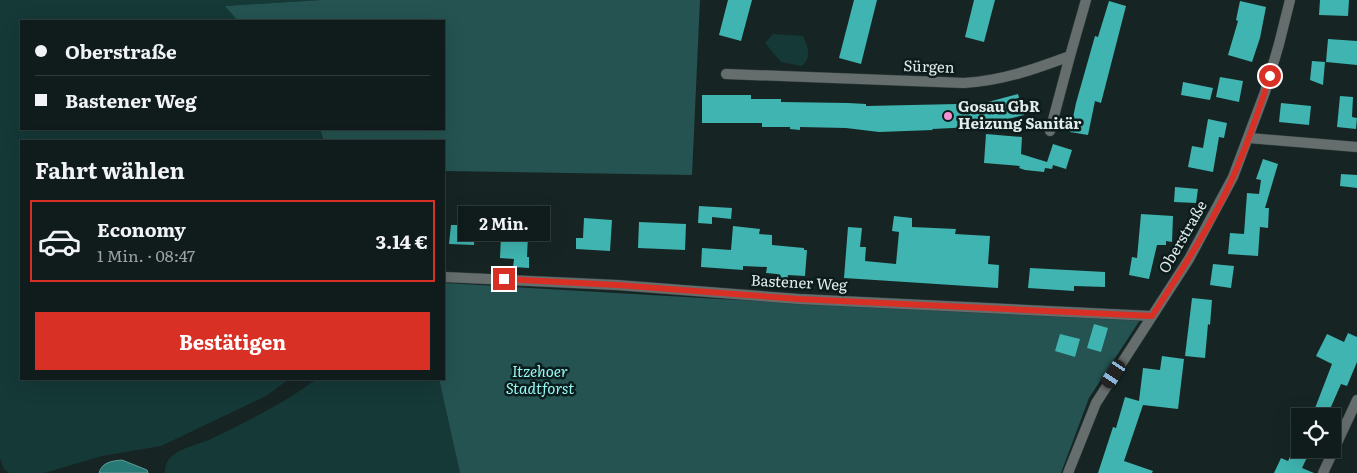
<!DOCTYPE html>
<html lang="de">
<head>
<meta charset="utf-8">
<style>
	:root { --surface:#101c1b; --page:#192524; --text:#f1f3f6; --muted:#9ca1a3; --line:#303a3a; --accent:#d93025 }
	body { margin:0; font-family:Literata,serif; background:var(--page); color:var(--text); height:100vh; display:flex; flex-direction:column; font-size:19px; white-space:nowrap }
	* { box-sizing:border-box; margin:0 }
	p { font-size:16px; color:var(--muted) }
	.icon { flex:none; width:28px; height:28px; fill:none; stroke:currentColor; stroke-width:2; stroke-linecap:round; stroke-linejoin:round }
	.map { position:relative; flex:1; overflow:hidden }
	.drawer { position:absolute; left:20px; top:140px; width:425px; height:240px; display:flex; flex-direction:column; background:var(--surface); border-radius:0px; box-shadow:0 5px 20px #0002,0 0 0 1px var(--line) }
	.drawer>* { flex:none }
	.guide { position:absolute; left:20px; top:20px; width:425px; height:110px; border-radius:0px; box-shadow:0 5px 20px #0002,0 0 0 1px var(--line); display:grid; align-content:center; height:110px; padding:0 15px; background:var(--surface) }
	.buttons { position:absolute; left:1291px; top:408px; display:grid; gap:10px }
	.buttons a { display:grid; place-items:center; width:50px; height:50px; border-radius:0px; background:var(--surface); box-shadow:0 5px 20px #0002,0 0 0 1px var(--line); font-size:25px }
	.end { position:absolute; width:22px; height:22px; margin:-11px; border:6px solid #d93025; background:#fff; box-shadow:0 0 0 2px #fff }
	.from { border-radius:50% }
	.bubble { position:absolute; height:35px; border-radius:0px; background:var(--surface); box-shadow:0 5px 20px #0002,0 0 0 1px var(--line); font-size:16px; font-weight:700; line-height:35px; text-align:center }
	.car { position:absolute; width:15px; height:30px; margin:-15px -8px; border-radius:6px; box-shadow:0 0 4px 1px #0007; background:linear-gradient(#222 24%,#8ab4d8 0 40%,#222 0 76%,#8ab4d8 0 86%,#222 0) }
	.guide b { display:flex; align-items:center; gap:18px; height:48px; font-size:19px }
	.guide b+b { border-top:1px solid var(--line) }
	.guide i { width:12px; height:12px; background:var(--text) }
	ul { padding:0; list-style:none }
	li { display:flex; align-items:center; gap:15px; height:82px; margin:0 10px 8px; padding:0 5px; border:2px solid transparent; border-radius:0px }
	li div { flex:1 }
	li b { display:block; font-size:19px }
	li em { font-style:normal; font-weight:700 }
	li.selected { border-color:var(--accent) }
	li>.icon { width:45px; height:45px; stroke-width:1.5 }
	h2 { padding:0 15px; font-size:22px; line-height:60px }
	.button { display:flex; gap:10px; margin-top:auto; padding:10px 15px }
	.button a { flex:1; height:58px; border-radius:0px; background:var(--accent); color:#fff; font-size:20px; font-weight:700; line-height:58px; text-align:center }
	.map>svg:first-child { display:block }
	.green { fill:#153937 }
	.forest { fill:#245351 }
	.water { fill:#277976; stroke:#5f9c99 }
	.building { fill:#3fb4b0 }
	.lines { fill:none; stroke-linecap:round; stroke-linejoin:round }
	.minor-casing { stroke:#334140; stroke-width:11 }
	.minor { stroke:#666d6d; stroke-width:10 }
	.route { stroke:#d93025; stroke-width:6 }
	.poi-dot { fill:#f590d1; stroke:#0c1b1b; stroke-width:2 }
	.labels { text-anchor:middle; stroke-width:5; stroke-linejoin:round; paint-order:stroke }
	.street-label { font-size:15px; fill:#e2eceb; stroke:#0c1b1b }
	.poi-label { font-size:15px; font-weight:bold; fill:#e2eceb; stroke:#0c1b1b; text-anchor:start }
	.park-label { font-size:15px; font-style:italic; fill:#94f9f4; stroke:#0c1b1b }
</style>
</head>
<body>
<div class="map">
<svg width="1357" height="473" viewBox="0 0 1357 473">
	<rect width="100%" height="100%" fill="#162524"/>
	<path class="green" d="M0,0H320L226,6L238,21H21V129H320L324,141H21V379H289L266,396L161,446L102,456L44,473H9L4,469L0,459Z
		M773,34L803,36C808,47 812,57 802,66L781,62L765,43Z
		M317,379H439L460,473H165C165,466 167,460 172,456C184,446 202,444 215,437C251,420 285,402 317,379Z"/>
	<path class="forest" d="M320,0H700L692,175L444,171V141H324L320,129H444V21H238L225,6Z
		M444,283L720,299L1142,317L1089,398L1061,473H460L439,379H444Z"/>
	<path class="water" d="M122,460L147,470L148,473H99C102,462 112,461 122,460Z"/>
	<path class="building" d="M728,0H752L741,41L719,35Z
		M854,0H877L861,64L839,58Z
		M974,0H995L984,42L965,37Z
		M1320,0H1349L1348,16L1319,15Z
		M1109,1L1126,6L1101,103L1095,101L1088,135L1070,132L1076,103L1095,36L1098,37Z
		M1240,1L1266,7L1260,38L1252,62L1228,55L1238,21L1236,20Z
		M1328,39L1357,41V65L1326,62Z
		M1312,61L1325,62L1323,85L1310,80Z
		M1220,77L1243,81L1239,102L1216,97Z
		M1183,82L1213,88L1210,100L1181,95Z
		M1018,94L1024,115L973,128V127L932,129L933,130L879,132L846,128L800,127V130L790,129V127H762V123H702V95H751V99H781V102L848,103L866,104V106L957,104V108H990L988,102Z
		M1340,96L1353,97L1352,117L1357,118L1356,129L1337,127Z
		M1281,103L1311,106L1309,125L1279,122Z
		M1208,119L1227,123L1224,138L1219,137L1213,172L1188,167L1192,146L1203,148Z
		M986,134L1022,137L1021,154L1047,162L1053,144L1072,150L1066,169L1053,165L1052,169L1045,168L1044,172L1025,170L1019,168L1020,166L984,163Z
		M1263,159L1278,164L1265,208H1269L1268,228L1260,227L1258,256L1228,254L1230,233L1244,234L1247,193L1259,194L1261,180L1256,179Z
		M1341,174L1357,175V188L1340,186Z
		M1175,187L1198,189L1196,203L1174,202Z
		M699,206L732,208L731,219L712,217V224L698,223Z
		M502,213L529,214L527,257H529V268L513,267L514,259L500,258Z
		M1141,214L1173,216L1172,242L1166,241V245H1157L1149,279L1129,275L1132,257L1137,258Z
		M894,216L912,218V227L956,229L955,234L990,236L988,264L999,265L998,288L844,278L848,227L862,228L860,247H866L865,261L896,264L899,232L892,231Z
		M584,218L612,220L610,251L576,249V238H583Z
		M458,219L476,220L474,245L449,244L451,225H457Z
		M639,222L686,224L685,250L638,248Z
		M733,226L760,229L759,234L772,235V245L804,248V250H807L805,276L788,275L787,281L777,280V274L766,273L767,267L743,266V270L701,267L702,248L731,250Z
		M1213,264L1234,266L1231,288L1210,285Z
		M1030,268L1105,272V287L1074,286V291L1028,288Z
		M1192,298L1212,300L1210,325L1208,324L1205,358L1185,356Z
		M1094,324L1108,328L1101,352L1087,348Z
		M1348,333L1357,337V362L1347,386L1341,384L1327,416H1312L1332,364L1316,356L1327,334L1344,342Z
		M1060,334L1080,339L1075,357L1055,351Z
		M1162,356L1184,359L1178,409L1143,405L1124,461L1153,471L1152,473H1098L1113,427L1116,428L1125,397L1139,401L1143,368L1160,370Z
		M1300,436V449H1311L1302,468L1314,473H1274L1281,458L1288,461Z"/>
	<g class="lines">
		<defs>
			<path id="minor" d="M726,74L964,83C1002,81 1035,69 1070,56L1086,0
				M1050,131L1070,56
				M1249,138L1357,147
				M444,277L617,285L799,299L1152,316
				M1068,473L1096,403L1189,259L1233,177L1265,92L1279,44L1290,0
				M1323,473L1357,400"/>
		</defs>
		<use href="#minor" class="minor-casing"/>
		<use href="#minor" class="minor"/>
	</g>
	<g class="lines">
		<path class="route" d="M504,279L617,285L799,299L1152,316C1181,271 1211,226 1233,177C1248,144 1259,110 1270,76"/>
	</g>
	<circle class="poi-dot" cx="948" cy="116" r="5"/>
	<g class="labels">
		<g class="street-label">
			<text transform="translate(929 67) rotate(2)" y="5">Sürgen</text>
			<text transform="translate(1183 237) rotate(-60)" y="5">Oberstraße</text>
			<text transform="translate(799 283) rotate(3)" y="5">Bastener Weg</text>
		</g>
		<g class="poi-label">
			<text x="958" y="112">Gosau GbR<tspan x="958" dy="17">Heizung Sanitär</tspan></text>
		</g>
		<g class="park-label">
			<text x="540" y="377">Itzehoer<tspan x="540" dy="17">Stadtforst</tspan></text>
		</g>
	</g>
</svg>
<div class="buttons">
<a><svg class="icon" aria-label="locate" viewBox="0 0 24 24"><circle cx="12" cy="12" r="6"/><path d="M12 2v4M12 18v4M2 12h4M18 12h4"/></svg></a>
</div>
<i class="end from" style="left:1270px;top:76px"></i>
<i class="end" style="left:504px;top:279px"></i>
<div class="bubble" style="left:458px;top:206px;width:92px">2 Min.</div>
<i class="car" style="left:1114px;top:374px;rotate:213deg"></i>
<div class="guide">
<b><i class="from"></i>Oberstraße</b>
<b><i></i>Bastener Weg</b>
</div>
<section class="drawer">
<h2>Fahrt wählen</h2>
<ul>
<li class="selected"><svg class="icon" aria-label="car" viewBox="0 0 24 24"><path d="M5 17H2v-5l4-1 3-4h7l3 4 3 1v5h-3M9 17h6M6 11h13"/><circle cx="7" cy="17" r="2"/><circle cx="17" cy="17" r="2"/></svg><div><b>Economy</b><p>1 Min. · 08:47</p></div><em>3.14 €</em></li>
</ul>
<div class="button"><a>Bestätigen</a></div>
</section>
</div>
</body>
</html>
